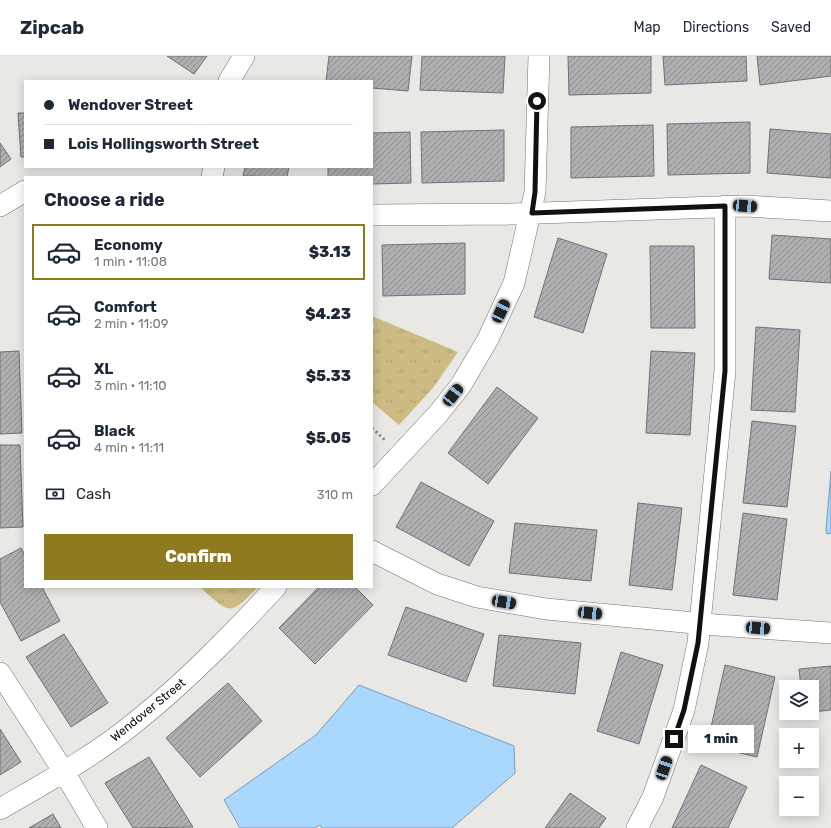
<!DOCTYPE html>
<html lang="en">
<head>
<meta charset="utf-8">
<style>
	:root { --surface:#fff; --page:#f6f6f7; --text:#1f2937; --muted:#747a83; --line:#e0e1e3; --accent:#8f7a1f }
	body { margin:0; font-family:Rubik,sans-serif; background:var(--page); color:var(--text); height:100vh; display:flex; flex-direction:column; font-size:15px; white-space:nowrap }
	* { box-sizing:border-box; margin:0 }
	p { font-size:13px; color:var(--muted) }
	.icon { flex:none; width:22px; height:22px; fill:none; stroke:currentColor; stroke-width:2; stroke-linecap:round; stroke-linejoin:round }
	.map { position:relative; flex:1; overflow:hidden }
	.details { position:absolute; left:24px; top:120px; width:349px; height:412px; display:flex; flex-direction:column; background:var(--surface); border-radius:0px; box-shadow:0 2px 10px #0003 }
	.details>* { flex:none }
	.top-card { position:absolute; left:24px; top:24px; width:349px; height:88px; border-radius:0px; box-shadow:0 2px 10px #0003; display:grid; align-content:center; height:88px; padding:0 20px; background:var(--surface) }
	.controls { position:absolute; left:779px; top:624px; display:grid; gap:8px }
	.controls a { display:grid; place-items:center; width:40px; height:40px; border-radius:0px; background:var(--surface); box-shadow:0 2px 10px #0003; font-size:20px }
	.end { position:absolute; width:18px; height:18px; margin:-9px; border:5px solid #121110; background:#fff; box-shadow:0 0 0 2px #fff }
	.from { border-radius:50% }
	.bubble { position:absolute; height:28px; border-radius:0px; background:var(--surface); box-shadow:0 2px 10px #0003; font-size:13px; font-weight:800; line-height:28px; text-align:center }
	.car { position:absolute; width:12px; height:24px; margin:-12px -6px; border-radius:5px; box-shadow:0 0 3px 1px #0007; background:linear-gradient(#222 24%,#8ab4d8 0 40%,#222 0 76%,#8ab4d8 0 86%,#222 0) }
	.top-card b { display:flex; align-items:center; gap:14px; height:38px; font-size:15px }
	.top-card b+b { border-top:1px solid var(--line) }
	.top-card i { width:10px; height:10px; background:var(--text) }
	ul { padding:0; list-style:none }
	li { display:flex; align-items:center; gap:12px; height:56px; margin:0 8px 6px; padding:0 12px; border:2px solid transparent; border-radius:0px }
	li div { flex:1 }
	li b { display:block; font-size:15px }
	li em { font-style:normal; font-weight:800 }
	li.active { border-color:var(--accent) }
	li>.icon { width:36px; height:36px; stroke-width:1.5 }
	h2 { padding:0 20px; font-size:18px; line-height:48px }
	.pay { display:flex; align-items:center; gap:10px; height:44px; padding:0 20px; font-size:15px }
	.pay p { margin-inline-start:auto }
	.action { display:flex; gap:8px; margin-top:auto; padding:8px 20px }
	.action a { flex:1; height:46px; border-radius:0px; background:var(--accent); color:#fff; font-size:16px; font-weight:800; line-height:46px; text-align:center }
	header { display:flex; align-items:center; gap:24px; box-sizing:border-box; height:56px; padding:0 20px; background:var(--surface); border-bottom:1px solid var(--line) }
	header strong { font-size:19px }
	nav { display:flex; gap:22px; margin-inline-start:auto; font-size:14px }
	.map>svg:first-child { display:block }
	.grass { fill:url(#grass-tufts) }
	.water { fill:#a9d7fd; stroke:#7c9cb6 }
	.building { fill:url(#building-hatch); stroke:#717073 }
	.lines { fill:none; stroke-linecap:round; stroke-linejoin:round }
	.minor-casing { stroke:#747371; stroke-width:22 }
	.path { stroke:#797876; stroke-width:2.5; stroke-dasharray:2 3; stroke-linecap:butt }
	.minor { stroke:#fff; stroke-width:21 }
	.route { stroke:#121110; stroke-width:5 }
	.labels { text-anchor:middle; stroke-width:4; stroke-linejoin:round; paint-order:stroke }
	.street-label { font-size:12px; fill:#121110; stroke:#fff }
</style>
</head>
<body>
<header>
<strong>Zipcab</strong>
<nav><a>Map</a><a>Directions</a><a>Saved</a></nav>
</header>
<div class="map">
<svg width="831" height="772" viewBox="0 0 831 772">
	<defs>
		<pattern id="grass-tufts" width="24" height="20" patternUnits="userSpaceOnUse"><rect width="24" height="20" fill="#ccbc83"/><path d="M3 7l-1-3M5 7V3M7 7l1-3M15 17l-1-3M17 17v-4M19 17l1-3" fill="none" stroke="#aea170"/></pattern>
		<pattern id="building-hatch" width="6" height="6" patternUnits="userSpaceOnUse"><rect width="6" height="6" fill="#afafb2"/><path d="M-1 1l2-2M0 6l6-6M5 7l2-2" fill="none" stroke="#8d8d8f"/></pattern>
	</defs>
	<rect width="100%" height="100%" fill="#e9e8e5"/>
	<path class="grass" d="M372,260L458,296L433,332L399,369L372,346L374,342L372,341V274L374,272Z
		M200,531H258C229,561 230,558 200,531Z"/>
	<path class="water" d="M831,415V477L827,478L826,474Z
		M359,629L514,690L515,717L452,772H322L320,769L314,772H240L224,744L316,679Z"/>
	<path class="building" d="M167,0H207L194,18Z
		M329,0H412L408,35L372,32V25H326Z
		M422,0H505L503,37L420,34Z
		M568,0H651V37L569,39Z
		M663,0H746L747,25L665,29Z
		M757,0H831V20L760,29Z
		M18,57H25V101H21Z
		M750,66V117L668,119L667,68Z
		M653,69L654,120L571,122V71Z
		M770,73L831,78V122L767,117Z
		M504,74V125L422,127L421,76Z
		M410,76L411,127L372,128V121H328V111H372V77Z
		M0,87L11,103L0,111Z
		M245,111H289L287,121L243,120Z
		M772,179L831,183V227L769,223Z
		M558,182L607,198L583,277L534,261Z
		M465,187V238L383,240L382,189Z
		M650,190H694L695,272H651Z
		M756,271L800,274L795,356L751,354Z
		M19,295L22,377L0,378V296Z
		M651,295L695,297L690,379L646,377Z
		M497,331L538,362L488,428L448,397Z
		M752,365L796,370L787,451L743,447Z
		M0,389H20L23,471L0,472Z
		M421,426L494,465L469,510L396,471Z
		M638,447L682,452L672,534L629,529Z
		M743,457L787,463L777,544L733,539Z
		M515,467L597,474L591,525L509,517Z
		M21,492L25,499V531H42L60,565L21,585L0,546V503Z
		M319,531H355L373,549L315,608L279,572Z
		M406,551L484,578L466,626L388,599Z
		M64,578L108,647L71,671L26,601Z
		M499,579L581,587L575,638L493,630Z
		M621,596L663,609L639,688L597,675Z
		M725,609L775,621L757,701L707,689Z
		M831,610V654L812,656V631H801L799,613Z
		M228,627L262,665L200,721L166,682Z
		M0,673L21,706L0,719Z
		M149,701L193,771L133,772L105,727Z
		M701,709L747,731L728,772H672Z
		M570,737L606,762L599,772H545Z
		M53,758L61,772H29Z"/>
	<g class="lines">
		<defs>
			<path id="minor" d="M229,25L244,0
				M212,121L214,111
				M0,150L25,135
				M372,159L511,158L745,150L831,155
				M372,429L438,358L461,329L488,283L514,227L535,136L539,0
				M372,495L437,528L477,541L546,553L716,569L831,577
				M0,617L64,716L97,772
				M0,753C47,726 96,699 138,664C188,624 232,578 276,531
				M637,772L653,741L684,654L698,587L725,315V150"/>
		</defs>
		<use href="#minor" class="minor-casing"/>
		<path class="path" d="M372,372L386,385"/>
		<use href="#minor" class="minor"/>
	</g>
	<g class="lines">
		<path class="route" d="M537,45L535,136L532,157L725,150V315L706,506L698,587L684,654L674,683"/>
	</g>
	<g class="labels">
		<g class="street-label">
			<text transform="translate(148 654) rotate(-39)" y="4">Wendover Street</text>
		</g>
	</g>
</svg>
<div class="controls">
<a><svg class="icon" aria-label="layers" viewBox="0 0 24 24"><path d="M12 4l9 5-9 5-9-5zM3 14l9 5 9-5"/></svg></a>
<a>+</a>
<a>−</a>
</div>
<i class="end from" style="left:537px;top:45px"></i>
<i class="end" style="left:674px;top:683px"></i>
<div class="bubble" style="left:688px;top:669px;width:66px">1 min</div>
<i class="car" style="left:745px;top:150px;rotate:94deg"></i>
<i class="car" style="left:501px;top:255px;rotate:25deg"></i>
<i class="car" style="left:453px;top:339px;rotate:38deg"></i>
<i class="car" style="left:504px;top:546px;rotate:99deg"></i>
<i class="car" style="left:590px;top:557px;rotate:95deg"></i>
<i class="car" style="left:758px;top:572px;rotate:94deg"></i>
<i class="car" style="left:664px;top:712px;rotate:19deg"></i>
<div class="top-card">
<b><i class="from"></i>Wendover Street</b>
<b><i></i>Lois Hollingsworth Street</b>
</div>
<section class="details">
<h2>Choose a ride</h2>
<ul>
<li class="active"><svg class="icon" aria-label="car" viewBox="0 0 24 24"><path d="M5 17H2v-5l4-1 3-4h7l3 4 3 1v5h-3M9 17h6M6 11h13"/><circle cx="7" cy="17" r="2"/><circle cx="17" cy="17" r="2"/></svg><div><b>Economy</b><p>1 min · 11:08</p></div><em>$3.13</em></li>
<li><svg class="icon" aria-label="car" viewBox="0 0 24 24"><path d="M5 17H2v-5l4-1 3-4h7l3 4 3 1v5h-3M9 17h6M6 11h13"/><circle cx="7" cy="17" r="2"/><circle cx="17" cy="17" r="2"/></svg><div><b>Comfort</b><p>2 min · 11:09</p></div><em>$4.23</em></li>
<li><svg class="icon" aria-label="car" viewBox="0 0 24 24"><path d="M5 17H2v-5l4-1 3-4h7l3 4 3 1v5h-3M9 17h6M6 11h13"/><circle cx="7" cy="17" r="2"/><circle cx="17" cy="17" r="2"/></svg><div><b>XL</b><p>3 min · 11:10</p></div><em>$5.33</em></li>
<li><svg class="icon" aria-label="car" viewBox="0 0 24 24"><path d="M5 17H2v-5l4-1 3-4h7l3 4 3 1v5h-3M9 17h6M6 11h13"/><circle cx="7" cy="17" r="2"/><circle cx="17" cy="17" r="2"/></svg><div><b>Black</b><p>4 min · 11:11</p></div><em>$5.05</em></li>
</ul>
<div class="pay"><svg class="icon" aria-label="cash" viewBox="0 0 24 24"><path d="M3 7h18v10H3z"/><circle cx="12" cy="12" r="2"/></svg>Cash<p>310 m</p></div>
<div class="action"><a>Confirm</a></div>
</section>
</div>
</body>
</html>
